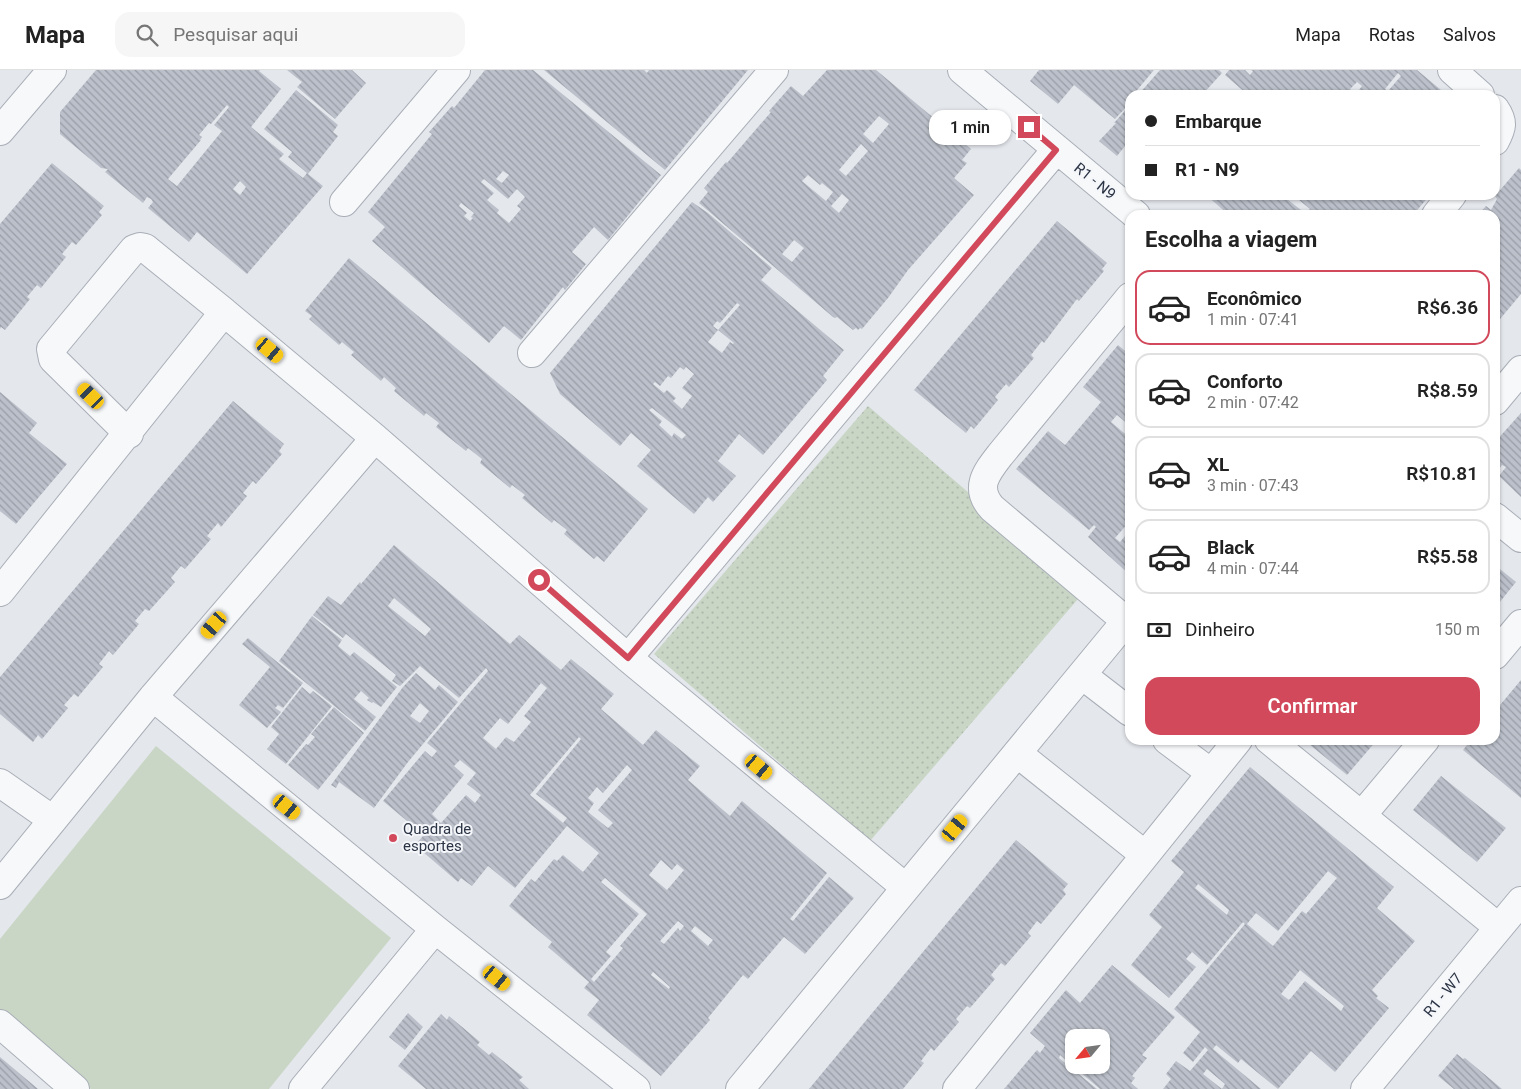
<!DOCTYPE html>
<html lang="pt">
<head>
<meta charset="utf-8">
<style>
	:root { --surface:#fff; --page:#f6f6f6; --text:#222; --muted:#767676; --line:#e0e0e0; --accent:#d1495b }
	body { margin:0; font-family:Roboto,sans-serif; background:var(--page); color:var(--text); height:100vh; display:flex; flex-direction:column; font-size:19px; white-space:nowrap }
	* { box-sizing:border-box; margin:0 }
	p { font-size:16px; color:var(--muted) }
	.icon { flex:none; width:28px; height:28px; fill:none; stroke:currentColor; stroke-width:2; stroke-linecap:round; stroke-linejoin:round }
	.map { position:relative; flex:1; overflow:hidden }
	.drawer { position:absolute; left:1125px; top:140px; width:375px; height:535px; display:flex; flex-direction:column; background:var(--surface); border-radius:15px; box-shadow:0 1px 4px #0004 }
	.drawer>* { flex:none }
	.guide { position:absolute; left:1125px; top:20px; width:375px; height:110px; border-radius:15px; box-shadow:0 1px 4px #0004; display:grid; align-content:center; height:110px; padding:0 20px; background:var(--surface) }
	.needle { width:32px; rotate:241deg }
	.fabs { position:absolute; left:1065px; top:959px; display:grid; gap:10px }
	.fabs a { display:grid; place-items:center; width:45px; height:45px; border-radius:10px; background:var(--surface); box-shadow:0 1px 4px #0004; font-size:25px }
	.end { position:absolute; width:22px; height:22px; margin:-11px; border:6px solid #d1495b; background:#fff; box-shadow:0 0 0 2px #fff }
	.from { border-radius:50% }
	.bubble { position:absolute; height:35px; border-radius:15px; background:var(--surface); box-shadow:0 1px 4px #0004; font-size:16px; font-weight:600; line-height:35px; text-align:center }
	.car { position:absolute; width:15px; height:30px; margin:-15px -8px; border-radius:6px; box-shadow:0 0 4px 1px #0007; background:linear-gradient(#f5c518 24%,#345 0 40%,#f5c518 0 76%,#345 0 86%,#f5c518 0) }
	.guide b { display:flex; align-items:center; gap:18px; height:48px; font-size:19px }
	.guide b+b { border-top:1px solid var(--line) }
	.guide i { width:12px; height:12px; background:var(--text) }
	ul { padding:0; list-style:none }
	li { display:flex; align-items:center; gap:15px; height:75px; margin:0 10px 8px; padding:0 10px; border:2px solid var(--line); border-radius:15px }
	li div { flex:1 }
	li b { display:block; font-size:19px }
	li em { font-style:normal; font-weight:600 }
	li.active { border-color:var(--accent) }
	li>.icon { width:45px; height:45px; stroke-width:1.5 }
	h2 { padding:0 20px; font-size:22px; line-height:60px }
	.pay { display:flex; align-items:center; gap:12px; height:55px; padding:0 20px; font-size:19px }
	.pay p { margin-inline-start:auto }
	.primary-button { display:flex; gap:10px; margin-top:auto; padding:10px 20px }
	.primary-button a { flex:1; height:58px; border-radius:15px; background:var(--accent); color:#fff; font-size:20px; font-weight:600; line-height:58px; text-align:center }
	header { display:flex; align-items:center; gap:30px; box-sizing:border-box; height:70px; padding:0 25px; background:var(--surface); border-bottom:1px solid var(--line) }
	header strong { font-size:24px }
	nav { display:flex; gap:28px; margin-inline-start:auto; font-size:18px }
	.search { width:350px; height:45px; background:var(--page); display:flex; align-items:center; gap:12px; box-sizing:border-box; padding:0 18px; border-radius:15px; color:var(--muted); font-size:19px }
	.map>svg:first-child { display:block }
	.green { fill:#c9d6c5 }
	.park { fill:url(#park-dots) }
	.building { fill:url(#building-back-hatch); fill-rule:evenodd }
	.lines { fill:none; stroke-linecap:round; stroke-linejoin:round }
	.minor-casing { stroke:#a9aeb7; stroke-width:30 }
	.minor { stroke:#f7f8fa; stroke-width:28 }
	.route { stroke:#d1495b; stroke-width:6 }
	.poi-dot { fill:#d1495b; stroke:#f4f6f9; stroke-width:2 }
	.labels { text-anchor:middle; stroke-width:4; stroke-linejoin:round; paint-order:stroke }
	.street-label { font-size:15px; fill:#2b3445; stroke:#f4f6f9 }
	.poi-label { font-size:15px; fill:#2b3445; stroke:#f4f6f9; text-anchor:start }
</style>
</head>
<body>
<header>
<strong>Mapa</strong>
<div class="search"><svg class="icon" aria-label="search" viewBox="0 0 24 24"><circle cx="10" cy="10" r="6"/><path d="M15 15l6 6"/></svg>Pesquisar aqui</div>
<nav><a>Mapa</a><a>Rotas</a><a>Salvos</a></nav>
</header>
<div class="map">
<svg width="1521" height="1019" viewBox="0 0 1521 1019">
	<defs>
		<pattern id="park-dots" width="8" height="8" patternUnits="userSpaceOnUse" patternTransform="scale(1.25)"><rect width="8" height="8" fill="#c9d6c5"/><path d="M2 2h.1M6 6h.1" fill="none" stroke="#adb8ab" stroke-width="1.8" stroke-linecap="round"/></pattern>
		<pattern id="building-back-hatch" width="6" height="6" patternUnits="userSpaceOnUse" patternTransform="scale(1.25)"><rect width="6" height="6" fill="#bbc0ca"/><path d="M-1 5l2 2M0 0l6 6M5-1l2 2" fill="none" stroke="#989da6"/></pattern>
	</defs>
	<rect width="100%" height="100%" fill="#e4e7ec"/>
	<path class="green" d="M156,676L391,868L269,1019H91L0,945V869Z"/>
	<path class="park" d="M868,336L1084,522L870,771L654,584Z"/>
	<path class="building" d="M96,0H260L259,1L281,19L251,57L284,84L279,89L303,108L307,103L288,87L292,82L264,59L296,20L338,55L333,62L338,66L308,104L323,116L247,204L197,162L189,172L148,138L153,132L151,129L147,127L143,133L105,102L108,99L101,98L60,64V42ZM227,35L229,37L214,55L222,61L177,116L168,109L201,70H200L202,67L199,65L209,53L211,54ZM240,111L246,117L240,125L233,119Z
		M287,0H352L366,13L335,49L297,17L302,12Z
		M485,0H533L661,105L608,170L594,157L572,182L586,194L565,220L563,217L521,270L504,256L489,273L372,171L385,157L368,142L432,64L429,62L452,36L454,38ZM503,101L509,105L502,113L496,109ZM484,109L508,129L517,119L525,127L517,136L521,139L509,153L497,143L499,140L487,130L494,123L481,112ZM461,133L474,143L471,147L473,148L470,151L464,146L467,143L459,136Z
		M544,0H644L647,3L649,0H748L665,100Z
		M827,0H876L971,79L962,90L967,93L954,108L974,125L908,200L888,228L862,259L860,258L858,260L856,258L853,260L837,247L835,248L833,247L699,133L708,122L704,118L726,92L727,93L771,42L769,41L791,16L803,26ZM879,46L889,54L873,73L863,64ZM861,74L868,81L846,106L839,100ZM808,105L820,115L822,113L833,122L826,131L802,111ZM842,124L849,130L839,143L831,136ZM794,170L804,178L792,192L782,184Z
		M1039,0H1154L1133,25H1130V33L1115,49L1074,15L1058,34L1030,11Z
		M1160,0H1219L1222,3L1202,25H1138Z
		M1229,0H1245L1250,5L1253,1L1251,0H1417L1447,25H1248L1225,5ZM1398,3L1401,6L1388,21L1385,19ZM1357,12L1362,16L1356,24L1350,19Z
		M1130,35V70L1117,86L1099,71L1116,53H1114Z
		M52,93L104,136L99,142L102,145L76,175L72,172L62,184L66,187L41,218L37,215L27,227L30,229L5,260L1,257L0,259V154Z
		M1519,98L1521,100V224L1495,255V145H1478L1486,136L1491,140L1497,129L1495,126Z
		M1206,125H1282L1306,144L1310,139L1293,125H1430L1413,145H1229Z
		M692,132L708,143L772,198L761,210L844,280L823,306L827,310L763,385L739,364L718,391L736,406L713,432L708,427L694,444L637,396L651,380L631,363L620,376L560,324L550,303ZM737,233L740,235L718,260L734,273L733,274L730,272L722,283L708,272L718,260L713,256L717,251L720,253ZM680,297L684,300L686,297L694,304L682,318L692,326L682,339L673,331L676,328L667,320L664,323L653,314L655,312L660,316L668,306L671,308ZM652,338L686,365L682,369L674,363L672,367L659,355L662,351L649,340Z
		M1057,151L1107,193L1102,199L1104,201L1079,231L1077,229L1044,273L1042,271L1031,285L1034,288L1009,317L1006,314L995,327L998,330L974,359L971,356L966,363L914,320Z
		M349,188L648,439L604,492L597,486L594,489L564,464L567,460L554,450L552,453L522,428L525,425L512,415L510,418L480,393L482,389L468,378L466,381L436,357L439,353L426,343L424,346L394,321L396,318L384,307L381,311L351,285L354,282L342,272L339,275L309,249L312,246L305,241Z
		M1118,275L1130,285V356L1117,345L1111,352L1130,368V451L1115,468L1120,472L1130,460V505L1088,467L1096,457L1094,455L1089,460L1016,399L1048,361L1065,375L1101,332L1083,317Z
		M0,322L37,353L29,363L67,394L16,454L0,441Z
		M233,331L284,374L279,381L282,384L256,414L253,411L243,423L247,426L221,457L218,453L207,466L211,469L185,499L181,496L171,508L175,512L149,541L145,539L135,551L139,554L113,585L109,581L99,594L103,597L78,627L74,624L64,635L68,638L42,669L38,665L33,672L0,644V607Z
		M1521,343V427L1499,406L1506,397L1502,395L1495,404V372Z
		M394,475L510,574L519,565L561,600L571,589L614,624L601,639L643,675L656,660L700,696L688,710L730,746L742,731L827,803L790,849L793,851L829,807L854,828L805,884L784,867L748,909L743,905L708,948L710,950L661,1006L587,945L599,930L584,918L589,912L548,877L552,872L509,836L531,809L535,812L554,789L557,791L563,785L583,802L599,783L567,756L515,818L488,796L472,816L461,808L458,812L415,775L424,765L383,731L425,681L432,687L437,681L427,673L488,601L486,598L459,628L420,596L400,616L392,611L396,605L346,564L343,568L313,545L328,526L341,535L360,512L361,514ZM394,528L431,559L425,566L388,536ZM541,613L547,618L524,646L531,652L514,672L506,667L496,679L483,668L500,648L508,654ZM579,667L581,669L536,724L567,748L563,753L530,725ZM460,690L476,703L467,714L481,725L475,733L466,725L441,753L432,744L464,705L454,696ZM627,695L632,700L598,740L613,753L608,758L588,742L594,733L588,728L597,717L603,723ZM661,790L672,800L677,794L684,800L667,820L649,805ZM605,808L647,844L620,876L623,878L594,912L591,909L611,886L606,882L639,844L601,812ZM678,851L684,856L680,861L678,858L664,874L660,871ZM695,856L713,870L708,876L691,861ZM653,902L670,917L669,919L651,905Z
		M1495,495L1516,512L1495,538Z
		M312,546L342,570L338,576L350,586L354,582L397,617L381,637L373,632L372,633L367,630L369,628L361,621L354,629L376,647L365,661L279,591Z
		M248,568L303,613L283,638L278,635L275,638L281,642L267,658L239,635L270,597L242,574Z
		M416,603L435,620L439,615L458,632L408,692L374,738L339,712L336,718L331,715L403,617ZM420,633L429,641L420,653L410,646Z
		M1521,610V728L1463,680L1471,670H1495V641Z
		M302,617L310,624L313,621L332,636L286,694L267,679L279,664L271,657Z
		M334,637L364,663L318,720L288,695L306,674L308,675L315,667L311,664Z
		M1304,670H1377L1347,705Z
		M1250,697L1394,817L1377,838L1415,871L1372,920L1378,926L1376,928L1389,938L1335,1002L1311,981L1278,1019L1241,989L1238,993L1216,975L1213,979L1261,1019H1163L1171,1009L1166,1004L1176,991L1190,1001L1208,980L1205,977L1193,992L1183,983L1200,962L1174,939L1245,854L1243,852L1207,895L1192,882L1186,889L1196,897L1169,928L1131,895L1162,857L1149,845L1184,802L1171,791ZM1328,801L1337,808L1306,844L1302,841L1273,876L1247,854L1256,843L1278,861ZM1198,814L1229,840L1227,845L1195,818ZM1300,900L1344,936L1341,941L1305,911L1289,930L1281,924ZM1207,999L1225,1014L1222,1019L1203,1004Z
		M1441,706L1506,758L1477,792L1413,740Z
		M1016,770L1068,814L1063,820L1066,824L1041,854L1037,851L1028,863L1031,866L1005,896L1001,893L991,905L995,909L970,938L967,936L956,949L959,952L934,981L931,978L921,991L924,993L903,1019H809Z
		M1112,895L1175,947L1142,985L1147,988L1132,1006L1135,1008L1131,1013L1138,1019H1100L1060,985L1059,988L1097,1019H1004L1037,980L1040,983L1045,976L1030,963L1066,920L1080,933ZM1074,968H1101V995H1074Z
		M408,943L423,957L405,980L389,967Z
		M441,944L447,950L449,946L480,972L477,975L489,985L492,982L523,1007L519,1010L529,1019H426L398,996Z
		M1457,984L1463,989L1465,988L1502,1019H1454L1438,1006Z
		M0,987L38,1019H0Z"/>
	<g class="lines">
		<defs>
			<path id="minor" d="M962,0L1136,145
				M1452,0L1480,25
				M1495,39C1504,52 1502,58 1495,71
				M0,61L52,0
				M344,132L456,0
				M1436,145L1452,125
				M532,283L774,0
				M1495,331L1521,300
				M129,364L53,289L51,279L134,179L140,177L145,178L224,242
				M1495,447L1521,468
				M0,522L224,242L375,368
				M1126,551L992,438C974,418 986,403 1000,385L1130,227
				M1495,585L1521,554
				M628,588L1056,80
				M1082,605L1130,642
				M153,627L435,859L636,1019
				M1167,670L1211,703
				M1269,670L1498,857
				M1017,683L1145,785
				M0,713L53,750
				M1362,745L1425,670
				M0,815L153,627L375,368L628,588L905,817
				M0,954L75,1019
				M303,1019L435,859
				M740,1019L1126,551L1130,554
				M957,1019L1238,670
				M1365,1019L1521,831"/>
		</defs>
		<use href="#minor" class="minor-casing"/>
		<use href="#minor" class="minor"/>
	</g>
	<g class="lines">
		<path class="route" d="M539,510L628,588L1056,80L1029,57"/>
	</g>
	<circle class="poi-dot" cx="393" cy="768" r="5"/>
	<g class="labels">
		<g class="street-label">
			<text transform="translate(1095 111) rotate(39)" y="5">R1 - N9</text>
			<text transform="translate(1443 925) rotate(-51)" y="5">R1 - W7</text>
		</g>
		<g class="poi-label">
			<text x="403" y="764">Quadra de<tspan x="403" dy="17">esportes</tspan></text>
		</g>
	</g>
</svg>
<div class="fabs">
<a><svg class="needle" viewBox="-14 -14 28 28"><path d="M0-13l5 13h-10z" fill="#e53935"/><path d="M0 13l5-13h-10z" fill="#767676"/></svg></a>
</div>
<i class="end from" style="left:539px;top:510px"></i>
<i class="end" style="left:1029px;top:57px"></i>
<div class="bubble" style="left:929px;top:40px;width:82px">1 min</div>
<i class="car" style="left:270px;top:280px;rotate:130deg"></i>
<i class="car" style="left:91px;top:326px;rotate:314deg"></i>
<i class="car" style="left:214px;top:555px;rotate:221deg"></i>
<i class="car" style="left:759px;top:697px;rotate:130deg"></i>
<i class="car" style="left:287px;top:737px;rotate:129deg"></i>
<i class="car" style="left:955px;top:758px;rotate:40deg"></i>
<i class="car" style="left:497px;top:908px;rotate:129deg"></i>
<div class="guide">
<b><i class="from"></i>Embarque</b>
<b><i></i>R1 - N9</b>
</div>
<section class="drawer">
<h2>Escolha a viagem</h2>
<ul>
<li class="active"><svg class="icon" aria-label="car" viewBox="0 0 24 24"><path d="M5 17H2v-5l4-1 3-4h7l3 4 3 1v5h-3M9 17h6M6 11h13"/><circle cx="7" cy="17" r="2"/><circle cx="17" cy="17" r="2"/></svg><div><b>Econômico</b><p>1 min · 07:41</p></div><em>R$6.36</em></li>
<li><svg class="icon" aria-label="car" viewBox="0 0 24 24"><path d="M5 17H2v-5l4-1 3-4h7l3 4 3 1v5h-3M9 17h6M6 11h13"/><circle cx="7" cy="17" r="2"/><circle cx="17" cy="17" r="2"/></svg><div><b>Conforto</b><p>2 min · 07:42</p></div><em>R$8.59</em></li>
<li><svg class="icon" aria-label="car" viewBox="0 0 24 24"><path d="M5 17H2v-5l4-1 3-4h7l3 4 3 1v5h-3M9 17h6M6 11h13"/><circle cx="7" cy="17" r="2"/><circle cx="17" cy="17" r="2"/></svg><div><b>XL</b><p>3 min · 07:43</p></div><em>R$10.81</em></li>
<li><svg class="icon" aria-label="car" viewBox="0 0 24 24"><path d="M5 17H2v-5l4-1 3-4h7l3 4 3 1v5h-3M9 17h6M6 11h13"/><circle cx="7" cy="17" r="2"/><circle cx="17" cy="17" r="2"/></svg><div><b>Black</b><p>4 min · 07:44</p></div><em>R$5.58</em></li>
</ul>
<div class="pay"><svg class="icon" aria-label="cash" viewBox="0 0 24 24"><path d="M3 7h18v10H3z"/><circle cx="12" cy="12" r="2"/></svg>Dinheiro<p>150 m</p></div>
<div class="primary-button"><a>Confirmar</a></div>
</section>
</div>
</body>
</html>
